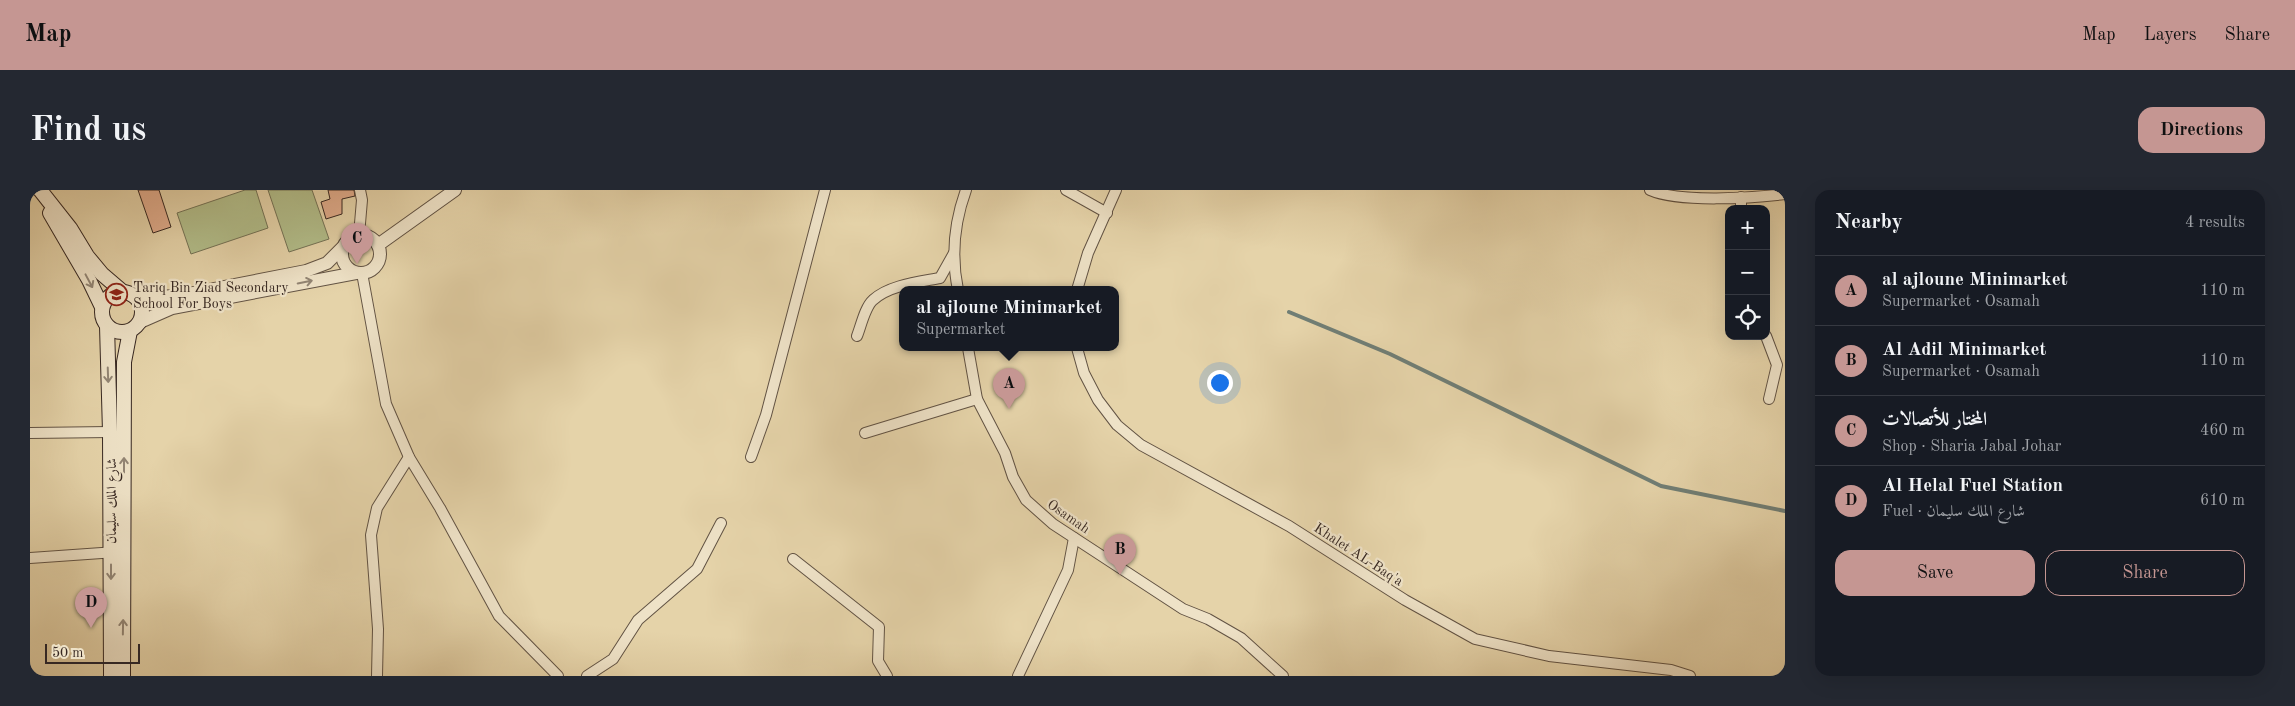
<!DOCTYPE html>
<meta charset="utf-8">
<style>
:root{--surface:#171b24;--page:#242831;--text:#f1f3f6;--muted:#9ea1a6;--line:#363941;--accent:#c59692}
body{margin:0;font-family:"Old Standard TT",Amiri,serif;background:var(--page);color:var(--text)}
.controls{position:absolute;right:15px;top:15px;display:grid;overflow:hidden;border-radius:10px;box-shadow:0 5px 20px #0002}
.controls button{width:45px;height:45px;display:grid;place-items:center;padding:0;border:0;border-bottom:1px solid var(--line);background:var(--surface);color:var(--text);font:25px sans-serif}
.scale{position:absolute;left:15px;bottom:12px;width:95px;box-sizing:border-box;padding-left:5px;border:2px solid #372822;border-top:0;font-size:14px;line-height:18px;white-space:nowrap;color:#372822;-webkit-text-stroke:4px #eee2c7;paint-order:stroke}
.you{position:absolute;left:1189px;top:192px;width:18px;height:18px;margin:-12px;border:4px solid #fff;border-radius:50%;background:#1a73e8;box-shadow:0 0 0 8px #1a73e833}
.badge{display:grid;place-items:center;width:32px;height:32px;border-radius:50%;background:var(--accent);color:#111;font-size:16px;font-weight:700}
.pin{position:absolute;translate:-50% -41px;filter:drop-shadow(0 1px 2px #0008)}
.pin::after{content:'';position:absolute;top:26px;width:18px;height:15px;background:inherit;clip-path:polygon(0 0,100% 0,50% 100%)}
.popup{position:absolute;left:869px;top:96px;width:220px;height:65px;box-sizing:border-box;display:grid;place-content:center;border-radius:10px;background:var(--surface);filter:drop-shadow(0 1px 4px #0005);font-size:16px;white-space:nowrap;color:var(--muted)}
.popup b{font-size:19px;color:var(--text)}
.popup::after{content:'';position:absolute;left:50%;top:100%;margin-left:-10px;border:10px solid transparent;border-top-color:var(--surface)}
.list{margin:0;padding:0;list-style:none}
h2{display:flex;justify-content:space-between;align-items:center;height:65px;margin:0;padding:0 20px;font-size:21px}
h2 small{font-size:16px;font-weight:400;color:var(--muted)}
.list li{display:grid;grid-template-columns:32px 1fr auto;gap:15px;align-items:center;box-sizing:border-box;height:70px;padding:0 20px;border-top:1px solid var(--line)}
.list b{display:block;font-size:19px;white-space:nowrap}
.list p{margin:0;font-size:16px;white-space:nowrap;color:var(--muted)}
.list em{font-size:16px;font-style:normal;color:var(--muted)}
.actions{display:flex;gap:10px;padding:15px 20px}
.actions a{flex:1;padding:11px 0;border:1px solid var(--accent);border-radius:15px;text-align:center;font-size:18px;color:var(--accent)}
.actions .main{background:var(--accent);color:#111}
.icon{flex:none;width:28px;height:28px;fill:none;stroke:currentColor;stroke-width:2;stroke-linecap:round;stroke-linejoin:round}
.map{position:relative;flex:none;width:1755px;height:486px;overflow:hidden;border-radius:15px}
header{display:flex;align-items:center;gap:30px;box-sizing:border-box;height:70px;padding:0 25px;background:var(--accent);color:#111}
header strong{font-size:24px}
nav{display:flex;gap:28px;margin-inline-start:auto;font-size:18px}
.intro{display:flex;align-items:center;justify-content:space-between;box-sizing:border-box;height:120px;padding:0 30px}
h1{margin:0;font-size:35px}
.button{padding:12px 22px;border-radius:15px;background:var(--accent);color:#111;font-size:18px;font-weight:700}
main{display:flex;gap:30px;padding:0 30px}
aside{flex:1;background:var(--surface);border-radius:15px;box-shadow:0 5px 20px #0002}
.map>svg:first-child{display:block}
.green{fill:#b2bd8a;stroke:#747256}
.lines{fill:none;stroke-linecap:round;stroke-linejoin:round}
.stream{stroke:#707e75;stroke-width:4}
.building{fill:#e0ac8c;stroke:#372822}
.minor-casing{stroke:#625344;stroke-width:12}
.tertiary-casing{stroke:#625344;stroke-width:14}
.secondary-casing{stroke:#372822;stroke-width:16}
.minor{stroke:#eee2c7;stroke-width:10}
.tertiary{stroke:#eee2c7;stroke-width:12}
.secondary{stroke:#eee2c7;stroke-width:14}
.oneway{stroke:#928574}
.labels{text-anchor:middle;stroke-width:4.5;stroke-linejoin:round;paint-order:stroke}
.poi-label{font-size:14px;fill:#372822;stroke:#eee2c7;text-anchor:start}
.street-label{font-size:14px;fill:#372822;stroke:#eee2c7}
</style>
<header>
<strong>Map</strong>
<nav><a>Map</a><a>Layers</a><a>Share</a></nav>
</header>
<div class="intro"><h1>Find us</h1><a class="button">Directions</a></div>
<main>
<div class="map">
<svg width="1755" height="486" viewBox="0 0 1755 486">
<rect width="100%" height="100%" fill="#e5d3a9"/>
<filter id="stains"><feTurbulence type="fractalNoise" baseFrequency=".004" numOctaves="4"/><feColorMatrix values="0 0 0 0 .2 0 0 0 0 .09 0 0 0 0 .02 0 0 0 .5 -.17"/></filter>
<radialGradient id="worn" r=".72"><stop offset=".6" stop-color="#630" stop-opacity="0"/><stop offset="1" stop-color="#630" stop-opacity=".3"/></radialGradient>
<g class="green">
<polygon points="215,0 226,0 238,38 161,64 147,23"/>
<polygon points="238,0 282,0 299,49 259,62"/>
</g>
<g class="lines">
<polyline class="stream" points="1259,122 1360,164 1631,296 1755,321"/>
</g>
<g class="building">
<polygon points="108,0 129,0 141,37 123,43"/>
<polygon points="298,0 324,0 325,6 312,9 312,24 296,29 291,12 300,9"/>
</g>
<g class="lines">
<defs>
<g id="minor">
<polyline points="1036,0 1077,23"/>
<path d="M1620,0c29,13 103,8 135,4"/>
<polyline points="1711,19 1711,7"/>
<polyline points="329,45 332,10 330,0"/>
<polyline points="332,83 356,214 379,267 410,318 469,426 528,486"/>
<path d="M928,100c-7,-34 -4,-67 8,-100"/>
<polyline points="1047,100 1058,63 1086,0"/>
<path d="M827,146c4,-10 8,-29 16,-36 16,-15 46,-18 67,-22l14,-25"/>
<polyline points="1736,146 1747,175 1739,209"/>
<polyline points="938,158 947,209 975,263 983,287 996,310 1023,334 1153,419 1178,429 1211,448 1253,486"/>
<polyline points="1047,158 1054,183 1068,210 1087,235 1111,255 1259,336 1375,410 1445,449 1519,466 1641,480 1660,486"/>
<polyline points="0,243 80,242"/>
<polyline points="835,243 947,209"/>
<polyline points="721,267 736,225 795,0"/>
<polyline points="0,368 86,362"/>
<polyline points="763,369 849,437 848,471 857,486"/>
<polyline points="347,486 348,439 341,345 347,318 379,267"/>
<polyline points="557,486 583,469 608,430 667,379 691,333"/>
<polyline points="988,486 1038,380 1044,348"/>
</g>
<g id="tertiary">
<circle cx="331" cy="64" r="19"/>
<polyline points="348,55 425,0"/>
<polyline points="102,105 123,107 148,106 276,81 297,73 312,58"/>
<polyline points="110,132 142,118 326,83"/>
</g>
<g id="secondary">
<polyline points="10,0 40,38 57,66 72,84 93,102"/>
<polyline points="20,23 59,90 72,117"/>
<circle cx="92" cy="122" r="20"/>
<polyline points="77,136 80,242 81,486"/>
<polyline points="93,486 94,172 100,141"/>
</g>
</defs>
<use href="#minor" class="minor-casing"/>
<use href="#tertiary" class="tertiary-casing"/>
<use href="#secondary" class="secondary-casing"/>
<use href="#minor" class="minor"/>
<use href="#tertiary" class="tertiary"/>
<use href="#secondary" class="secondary"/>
</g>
<defs><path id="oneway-shaft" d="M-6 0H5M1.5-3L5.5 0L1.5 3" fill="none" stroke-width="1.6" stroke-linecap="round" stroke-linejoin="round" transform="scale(1.25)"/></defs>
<g class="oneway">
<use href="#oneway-shaft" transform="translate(59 91) rotate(62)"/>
<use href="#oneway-shaft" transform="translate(275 92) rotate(-11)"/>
<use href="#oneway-shaft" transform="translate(78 185) rotate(88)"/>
<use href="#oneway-shaft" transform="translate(94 275) rotate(-90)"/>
<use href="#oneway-shaft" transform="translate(81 382) rotate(90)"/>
<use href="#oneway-shaft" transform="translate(93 437) rotate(-89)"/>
</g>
<defs>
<symbol id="school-ring" viewBox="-11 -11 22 22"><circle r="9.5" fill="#eee2c7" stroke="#8f2418" stroke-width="1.5"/><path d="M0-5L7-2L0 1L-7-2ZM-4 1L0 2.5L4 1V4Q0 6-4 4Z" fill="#8f2418"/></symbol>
</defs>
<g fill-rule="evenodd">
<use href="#school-ring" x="74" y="92" width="25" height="25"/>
</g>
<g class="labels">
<g class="poi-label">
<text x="103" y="102">Tariq Bin Ziad Secondary<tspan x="103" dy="16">School For Boys</tspan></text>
</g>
<g class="street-label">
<text transform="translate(81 311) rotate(-90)" y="5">شارع الملك سليمان</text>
<text transform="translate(1039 326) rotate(35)" y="5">Osamah</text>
<text transform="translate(1329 364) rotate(33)" y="5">Khalet AL-Baq'a</text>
</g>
</g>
<rect width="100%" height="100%" filter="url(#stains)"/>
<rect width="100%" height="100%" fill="url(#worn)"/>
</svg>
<div class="controls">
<button>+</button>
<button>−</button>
<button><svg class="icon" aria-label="locate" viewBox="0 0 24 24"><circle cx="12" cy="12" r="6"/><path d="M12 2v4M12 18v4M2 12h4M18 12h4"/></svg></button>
</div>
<div class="scale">50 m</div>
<div class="you"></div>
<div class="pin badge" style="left:979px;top:219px">A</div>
<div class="popup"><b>al ajloune Minimarket</b>Supermarket</div>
<div class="pin badge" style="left:1090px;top:385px">B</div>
<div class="pin badge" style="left:327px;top:74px">C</div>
<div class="pin badge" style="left:61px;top:438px">D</div>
</div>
<aside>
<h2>Nearby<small>4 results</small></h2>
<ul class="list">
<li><span class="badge">A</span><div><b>al ajloune Minimarket</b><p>Supermarket · Osamah</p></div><em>110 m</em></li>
<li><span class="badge">B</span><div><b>Al Adil Minimarket</b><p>Supermarket · Osamah</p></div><em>110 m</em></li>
<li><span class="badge">C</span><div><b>المختار للأتصالات</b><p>Shop · Sharia Jabal Johar</p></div><em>460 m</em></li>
<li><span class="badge">D</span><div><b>Al Helal Fuel Station</b><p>Fuel · شارع الملك سليمان</p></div><em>610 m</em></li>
</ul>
<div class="actions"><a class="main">Save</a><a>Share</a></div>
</aside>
</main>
